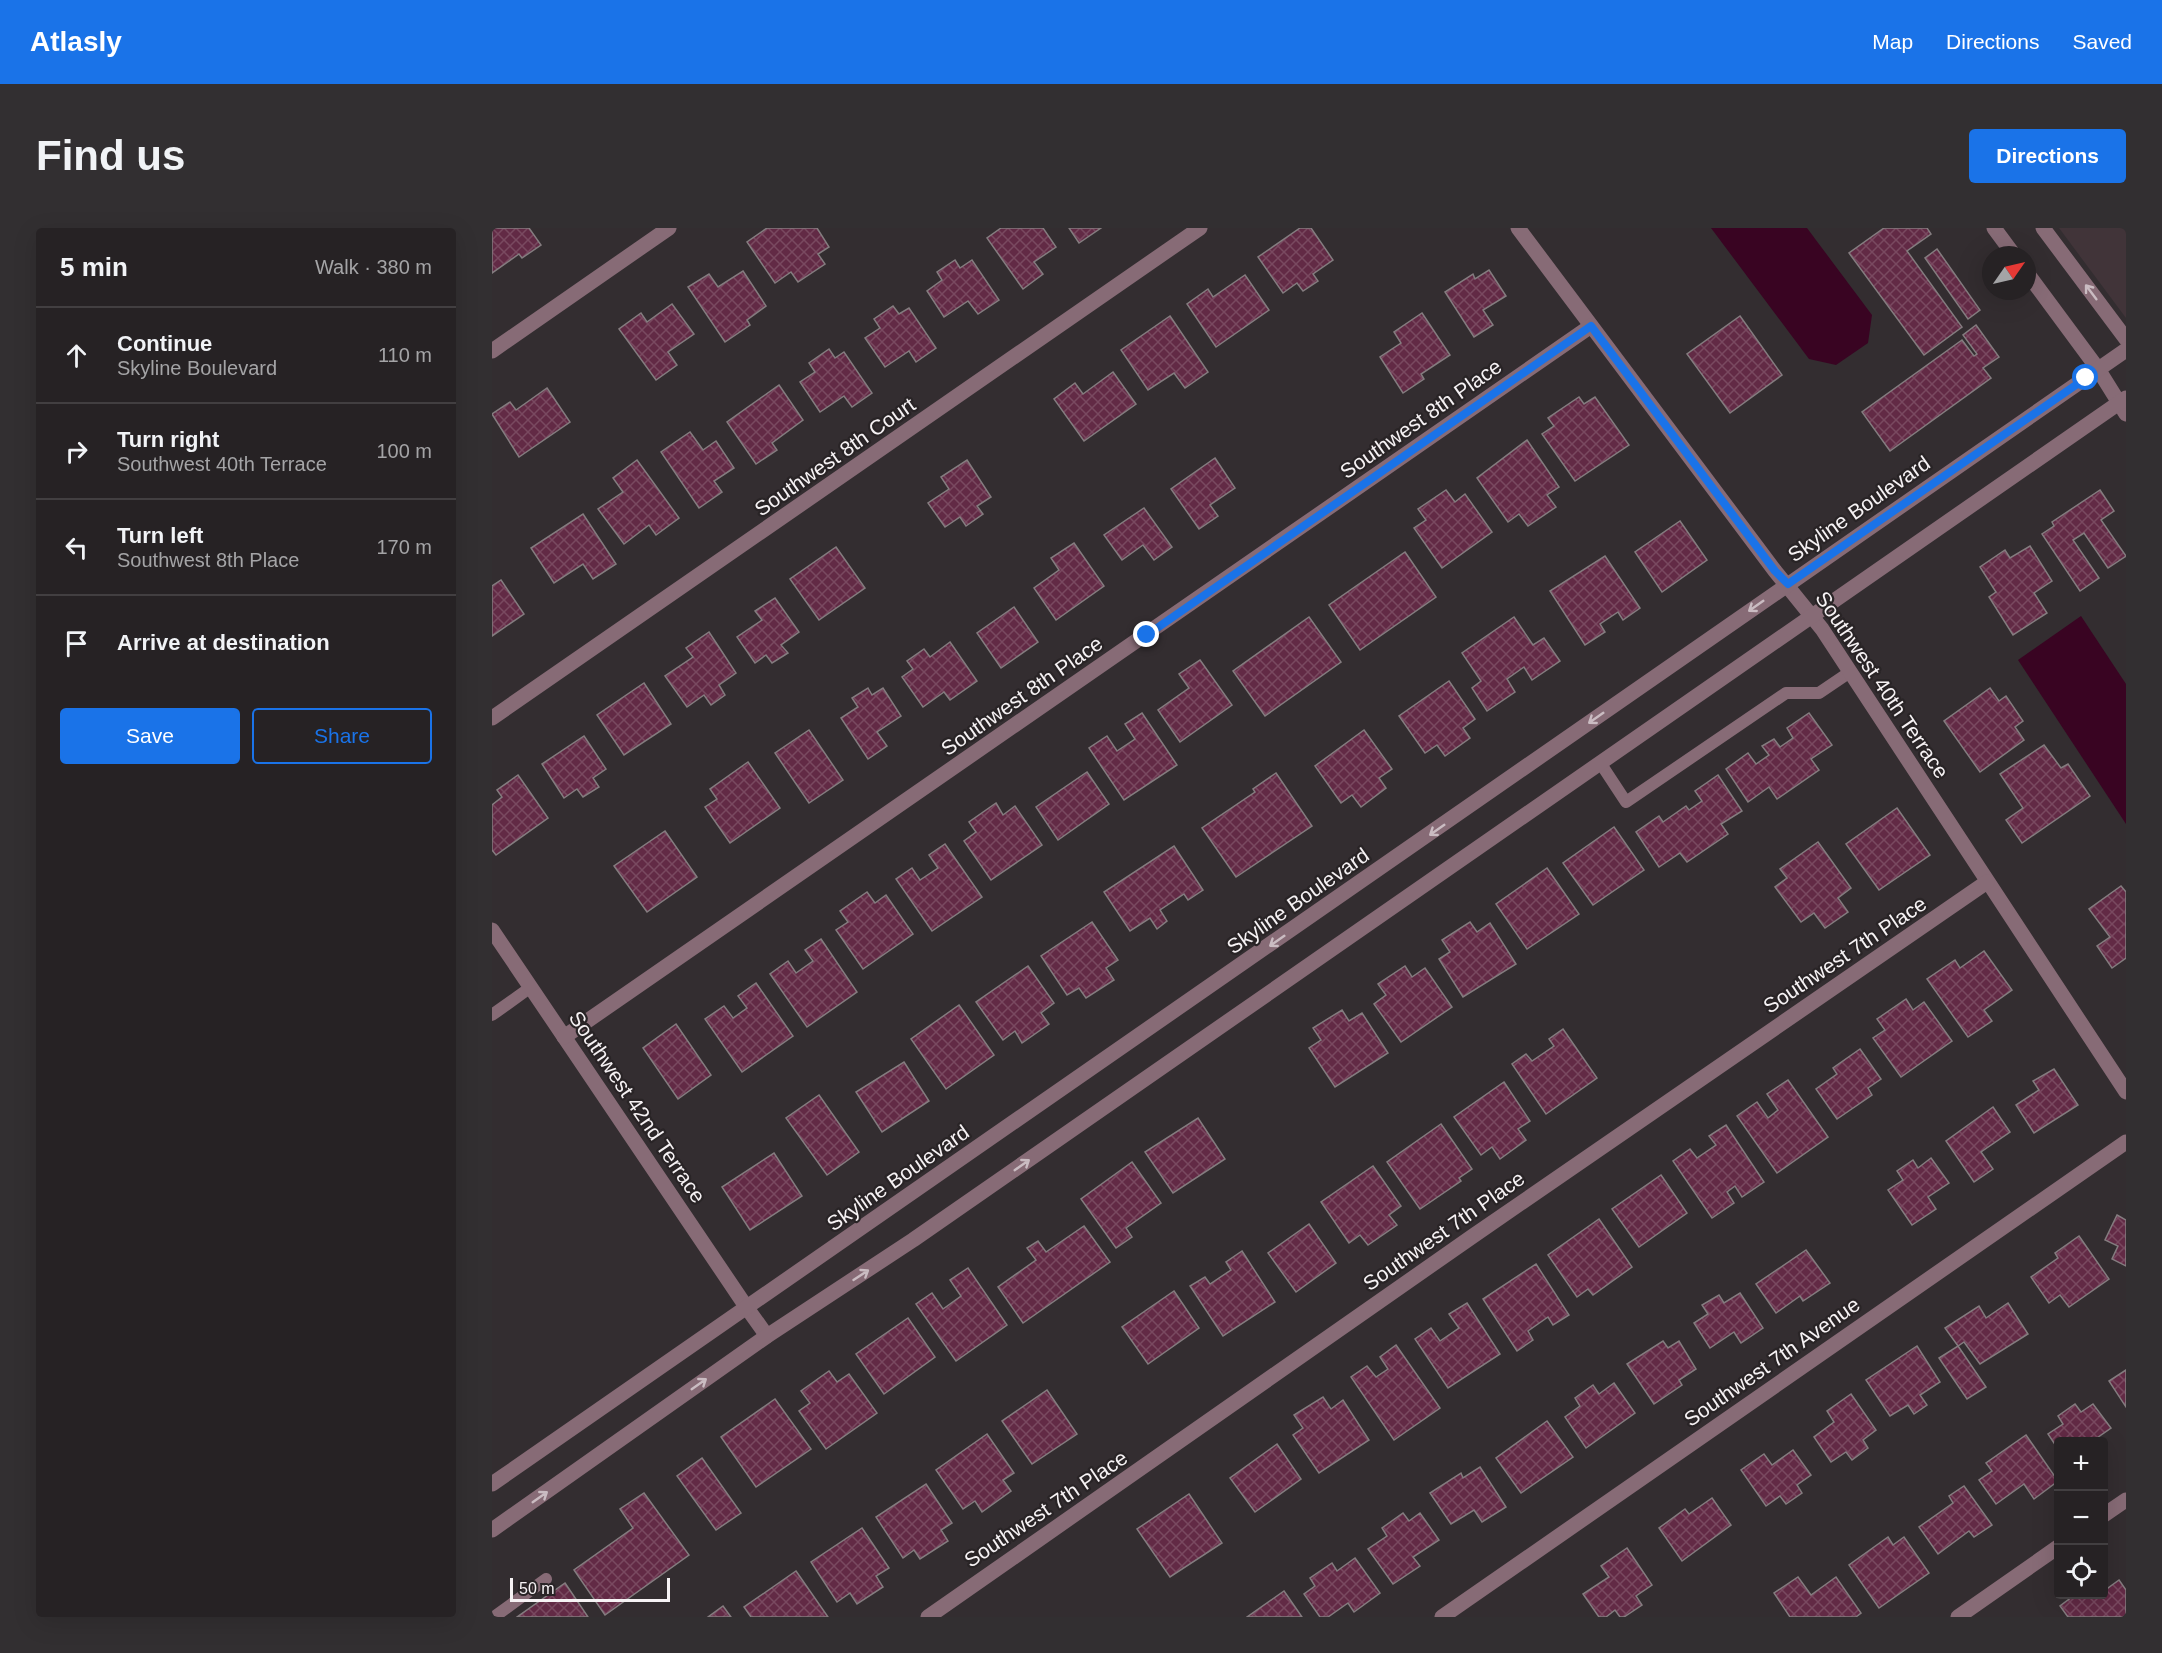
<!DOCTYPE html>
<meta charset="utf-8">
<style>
:root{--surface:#262224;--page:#322f31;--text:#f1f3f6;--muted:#a4a4a6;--line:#423f41;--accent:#1a73e8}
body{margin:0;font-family:Arial,sans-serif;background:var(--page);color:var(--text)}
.controls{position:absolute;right:18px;bottom:18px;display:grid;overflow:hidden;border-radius:6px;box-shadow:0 6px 24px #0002}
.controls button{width:54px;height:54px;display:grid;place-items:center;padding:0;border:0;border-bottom:2px solid var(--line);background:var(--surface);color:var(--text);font:30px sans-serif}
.compass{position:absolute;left:1490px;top:18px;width:54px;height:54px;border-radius:50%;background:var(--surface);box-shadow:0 6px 24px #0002;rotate:56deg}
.scale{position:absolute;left:18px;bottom:15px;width:160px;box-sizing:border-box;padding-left:6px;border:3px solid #f6f2f4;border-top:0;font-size:16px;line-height:21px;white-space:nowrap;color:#f6f2f4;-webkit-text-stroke:4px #292426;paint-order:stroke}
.stop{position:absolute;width:18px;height:18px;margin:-14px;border:4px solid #1a73e8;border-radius:50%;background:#fff}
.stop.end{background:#1a73e8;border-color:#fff;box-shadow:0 2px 6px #0008}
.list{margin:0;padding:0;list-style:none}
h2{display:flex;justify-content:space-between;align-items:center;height:78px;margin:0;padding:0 24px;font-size:26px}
h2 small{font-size:20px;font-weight:400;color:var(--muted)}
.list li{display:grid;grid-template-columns:39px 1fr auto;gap:18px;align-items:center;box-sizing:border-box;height:96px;padding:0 24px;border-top:2px solid var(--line)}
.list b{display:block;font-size:22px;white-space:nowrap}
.list p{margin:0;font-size:20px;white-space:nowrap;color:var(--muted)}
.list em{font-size:20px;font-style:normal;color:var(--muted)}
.actions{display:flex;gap:12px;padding:18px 24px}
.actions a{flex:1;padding:14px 0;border:2px solid var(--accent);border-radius:6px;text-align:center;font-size:21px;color:var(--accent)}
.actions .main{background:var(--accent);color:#fff}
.icon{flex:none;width:33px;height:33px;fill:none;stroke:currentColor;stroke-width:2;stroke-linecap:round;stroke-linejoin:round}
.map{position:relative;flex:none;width:1634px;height:1389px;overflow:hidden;border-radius:6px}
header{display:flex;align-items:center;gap:36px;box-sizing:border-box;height:84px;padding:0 30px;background:var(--accent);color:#fff}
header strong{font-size:28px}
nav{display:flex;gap:33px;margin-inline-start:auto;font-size:21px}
.intro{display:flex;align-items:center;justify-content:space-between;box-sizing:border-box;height:144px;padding:0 36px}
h1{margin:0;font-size:42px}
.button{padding:15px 27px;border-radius:6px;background:var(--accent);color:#fff;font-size:21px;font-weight:700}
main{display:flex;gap:36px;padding:0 36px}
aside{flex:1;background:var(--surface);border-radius:6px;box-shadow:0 6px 24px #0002}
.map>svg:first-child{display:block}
.built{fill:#413439}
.water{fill:#390422}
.building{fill:url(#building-cross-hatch);stroke:#847c7f;stroke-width:1.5}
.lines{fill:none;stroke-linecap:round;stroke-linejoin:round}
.service{stroke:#876b76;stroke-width:12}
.minor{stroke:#876b76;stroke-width:15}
.tertiary{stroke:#876b76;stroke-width:15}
.oneway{stroke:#cabcc2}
.route{stroke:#1a73e8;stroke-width:8}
.labels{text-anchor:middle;stroke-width:4.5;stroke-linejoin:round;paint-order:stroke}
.street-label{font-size:21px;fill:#f6f2f4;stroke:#292426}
</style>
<header>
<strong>Atlasly</strong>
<nav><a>Map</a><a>Directions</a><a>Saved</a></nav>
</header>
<div class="intro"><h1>Find us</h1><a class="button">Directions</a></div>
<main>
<aside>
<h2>5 min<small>Walk · 380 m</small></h2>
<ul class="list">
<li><svg class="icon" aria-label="ahead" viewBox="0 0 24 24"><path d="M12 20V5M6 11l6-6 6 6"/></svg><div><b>Continue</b><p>Skyline Boulevard</p></div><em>110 m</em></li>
<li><svg class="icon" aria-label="right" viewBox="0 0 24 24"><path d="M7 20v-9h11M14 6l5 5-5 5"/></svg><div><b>Turn right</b><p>Southwest 40th Terrace</p></div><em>100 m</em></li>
<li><svg class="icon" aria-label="left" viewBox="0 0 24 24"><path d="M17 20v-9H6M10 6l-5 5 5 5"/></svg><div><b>Turn left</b><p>Southwest 8th Place</p></div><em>170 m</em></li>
<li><svg class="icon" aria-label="arrive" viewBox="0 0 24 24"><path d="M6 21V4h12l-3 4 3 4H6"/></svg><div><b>Arrive at destination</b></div></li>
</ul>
<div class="actions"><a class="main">Save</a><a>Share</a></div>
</aside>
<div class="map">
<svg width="1634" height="1389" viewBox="0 0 1634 1389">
<defs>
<pattern id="building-cross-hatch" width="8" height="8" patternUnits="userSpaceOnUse" patternTransform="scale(1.5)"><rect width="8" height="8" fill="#622a45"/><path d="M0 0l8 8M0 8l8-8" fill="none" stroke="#794960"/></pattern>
</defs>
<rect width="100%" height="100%" fill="#332d30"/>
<polygon class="built" points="1567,0 1634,0 1634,90"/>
<g class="water">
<polygon points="1219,0 1315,0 1380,87 1376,115 1344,137 1317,131"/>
<polygon points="1589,388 1634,456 1634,596 1526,432"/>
</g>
<g class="building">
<polygon points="0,0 37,0 49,17 30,30 27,26 0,45"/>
<polygon points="275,0 325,0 337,19 326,26 333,36 306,54 299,44 283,55 255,14"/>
<polygon points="509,0 551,0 564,19 542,34 551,46 531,61 495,10"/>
<polygon points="577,0 609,0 587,15"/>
<polygon points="808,0 819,0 841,32 821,46 826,53 811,63 805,55 791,65 766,29"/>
<polygon points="1392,0 1435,0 1439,6 1415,23 1470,99 1432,127 1357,25"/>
<polygon points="1445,21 1488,82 1476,91 1433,30"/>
<polygon points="463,32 468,40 480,32 507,72 486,86 476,73 452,89 435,63 450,52 445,44"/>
<polygon points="997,42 1014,68 991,82 1001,97 982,109 953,64 981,46 983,51"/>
<polygon points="251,43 274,78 255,92 258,97 233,114 196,59 217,46 226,59"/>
<polygon points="753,47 777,82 724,119 695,76 716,61 721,69"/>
<polygon points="180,76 202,106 176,124 185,137 164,152 127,101 149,85 155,94"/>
<polygon points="401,78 407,86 417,80 444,120 424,134 417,123 393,139 373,110 388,100 382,91"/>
<polygon points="930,85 958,127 929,146 932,151 911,165 888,129 909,115 902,104"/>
<polygon points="678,88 716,144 693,160 682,145 656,162 629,122"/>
<polygon points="1248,88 1290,147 1238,185 1195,126"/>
<polygon points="1484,97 1507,129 1491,140 1499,150 1398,223 1370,184 1470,112 1482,128 1485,126 1471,107"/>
<polygon points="337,121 343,130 352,124 380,165 360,179 352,168 328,184 308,154 323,144 317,135"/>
<polygon points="621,144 644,176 592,213 562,171 583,155 591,166"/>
<polygon points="287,157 311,192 280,215 285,222 264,236 235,194"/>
<polygon points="55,160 78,194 27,229 0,186 18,174 24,182"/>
<polygon points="1087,169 1092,176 1103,169 1137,217 1083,253 1050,206 1062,198 1056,190"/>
<polygon points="198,204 211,222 224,213 242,240 222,253 230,264 207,280 169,224"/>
<polygon points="1035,212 1067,259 1055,267 1064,279 1036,298 1027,286 1016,294 985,250"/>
<polygon points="723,230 743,260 718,277 726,288 707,301 679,261"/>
<polygon points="145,232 187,290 164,307 157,297 132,316 106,281 131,264 121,250"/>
<polygon points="475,232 499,269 485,278 491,286 474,298 468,289 453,299 436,275 457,261 449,249"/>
<polygon points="954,262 963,274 973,266 1000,304 950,340 922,300 934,292 926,281"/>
<polygon points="1608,262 1622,283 1609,292 1634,328 1616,340 1592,305 1581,312 1607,350 1588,363 1550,306 1562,298 1560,294"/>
<polygon points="652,280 680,319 662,332 651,317 630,332 612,307"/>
<polygon points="91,286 124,336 101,351 91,336 62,355 39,320"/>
<polygon points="1188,293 1215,332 1170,364 1143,324"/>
<polygon points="582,315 612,358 564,392 542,360 567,342 559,330"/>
<polygon points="1538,318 1560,353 1542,365 1555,385 1521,407 1497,369 1504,364 1488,339 1513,322 1518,330"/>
<polygon points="344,319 373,360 327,392 298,351"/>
<polygon points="913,324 944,369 868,422 837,377"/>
<polygon points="1113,328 1148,380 1131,392 1126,384 1108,396 1113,404 1093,417 1058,363"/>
<polygon points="9,352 32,386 0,408 0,358"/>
<polygon points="283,370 307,404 289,417 296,425 280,435 274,427 263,435 245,409 270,392 263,383"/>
<polygon points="522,379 546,414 509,440 485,405"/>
<polygon points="817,389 849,434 773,488 741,443"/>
<polygon points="1022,389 1041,417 1052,410 1068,433 1040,452 1032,439 1015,451 1023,464 995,483 980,460 989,453 970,425"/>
<polygon points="217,404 244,445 227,457 233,467 219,477 212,467 195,479 173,448 201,429 194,420"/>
<polygon points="458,414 485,453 458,472 452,464 431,479 410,449 421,441 415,433 432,421 438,429"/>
<polygon points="708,432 740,477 688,514 666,482 697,460 687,446"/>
<polygon points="957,453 983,491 971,500 978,510 953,528 945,517 933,525 907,488"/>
<polygon points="152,455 179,496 132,527 105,487"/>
<polygon points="376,460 380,467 391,460 409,488 385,504 395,518 376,531 349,490 366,479 360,470"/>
<polygon points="1498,460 1507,473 1514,468 1531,493 1523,499 1532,512 1488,544 1452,493"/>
<polygon points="650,485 685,537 632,572 597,520 615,508 625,523 643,511 633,496"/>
<polygon points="1317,485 1340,517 1319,531 1327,542 1285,571 1277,559 1256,574 1234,541 1256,525 1264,536 1277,527 1270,518 1282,511 1288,519 1301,510 1295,500"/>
<polygon points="317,502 351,552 317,575 283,525"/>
<polygon points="872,502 900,541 887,550 894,560 869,579 860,567 849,575 823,538"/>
<polygon points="92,508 114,541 101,550 107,559 91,569 85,561 72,570 50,536"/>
<polygon points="1552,517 1569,540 1576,536 1598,568 1530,615 1514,592 1531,580 1508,546"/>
<polygon points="256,534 288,580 238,615 213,579 225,571 218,561"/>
<polygon points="595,544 617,576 566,612 544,579"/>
<polygon points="784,545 820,598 744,649 710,600 763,564 761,561"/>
<polygon points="26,547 56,590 4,627 0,622 0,577 10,569 5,562"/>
<polygon points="1226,547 1250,583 1229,596 1236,606 1195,634 1188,625 1167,639 1144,604 1167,588 1171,594 1194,578 1197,582 1210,573 1203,563"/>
<polygon points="504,575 511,587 523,578 550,617 499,652 472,613 484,604 477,594"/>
<polygon points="1405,580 1438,627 1387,662 1354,616"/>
<polygon points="1122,599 1152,642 1101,677 1071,635"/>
<polygon points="173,603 205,649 155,684 122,638"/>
<polygon points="1326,614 1359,660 1346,670 1356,684 1333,700 1322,685 1309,694 1283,659 1295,650 1288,641"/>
<polygon points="453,616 490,669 440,703 404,651 420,640 428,652 446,640 437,627"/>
<polygon points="682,618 711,662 696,672 692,666 668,682 675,693 665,701 658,690 638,703 612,664"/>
<polygon points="1055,640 1087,686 1035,721 1004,676"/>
<polygon points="1629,658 1634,664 1634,730 1620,740 1605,718 1618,709 1597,681"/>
<polygon points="375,664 383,675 394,667 421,706 371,741 344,702 356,694 348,683"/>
<polygon points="600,694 626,732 614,740 622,752 594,770 587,760 575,767 549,728"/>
<polygon points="978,694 985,704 998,695 1024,736 971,769 947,731 958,724 950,712"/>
<polygon points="329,711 365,764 315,799 278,746 296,733 304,745 321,733 313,722"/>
<polygon points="1492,723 1520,762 1492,782 1500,793 1476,809 1435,751 1463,732 1468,740"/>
<polygon points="536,738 562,775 549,785 557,796 530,815 523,803 511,812 484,774"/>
<polygon points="913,738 920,749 933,740 960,779 909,814 882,776 894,767 886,756"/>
<polygon points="264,755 301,808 250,844 213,791 232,778 241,790 255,780 246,768"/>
<polygon points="1414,771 1421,782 1432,774 1460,813 1409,849 1381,810 1393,802 1385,791"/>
<polygon points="467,777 502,827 454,861 419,811"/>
<polygon points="850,782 857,793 870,785 896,825 843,859 817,820 829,812 821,800"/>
<polygon points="184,796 219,847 186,871 151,820"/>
<polygon points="1071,801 1105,850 1054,886 1020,836 1034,826 1040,833 1062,818 1057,811"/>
<polygon points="1368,821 1389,851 1376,860 1380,867 1345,891 1324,861 1345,846 1341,840"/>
<polygon points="412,834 437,873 390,904 364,864"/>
<polygon points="1562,841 1586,877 1542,905 1524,877 1547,862 1541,853"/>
<polygon points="1296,852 1336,909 1285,945 1245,888 1265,874 1276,890 1286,882 1275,866"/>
<polygon points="1012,854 1038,893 1026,901 1034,912 1008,931 1000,919 989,927 962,889"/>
<polygon points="327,867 367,924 335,947 294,890"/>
<polygon points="1501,879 1518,904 1489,924 1501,941 1482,954 1454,913"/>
<polygon points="706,890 733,931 681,965 653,924"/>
<polygon points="949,896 980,941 967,950 969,953 928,981 895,934"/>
<polygon points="1234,897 1272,954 1250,969 1243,958 1235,964 1242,975 1220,990 1181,933 1198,921 1205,930 1224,917 1217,908"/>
<polygon points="282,925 310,968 258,1002 230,959"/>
<polygon points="1439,930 1457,955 1436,969 1444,981 1420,997 1396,962 1411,952 1405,943 1421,932 1426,940"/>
<polygon points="640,934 669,975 634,1000 640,1009 624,1020 589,971"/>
<polygon points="881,938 909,978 897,987 905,997 876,1017 868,1007 857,1015 829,974"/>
<polygon points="1169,947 1195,985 1147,1019 1120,981"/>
<polygon points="1625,987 1634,992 1634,1038 1620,1031 1626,1018 1613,1012"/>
<polygon points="1107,991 1140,1039 1101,1067 1096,1061 1085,1069 1056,1027"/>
<polygon points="817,996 844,1035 804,1064 776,1025"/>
<polygon points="592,998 618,1034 531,1095 506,1059 544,1032 535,1020 546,1013 554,1024"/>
<polygon points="1587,1008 1617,1051 1577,1079 1568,1067 1557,1075 1539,1049 1566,1030 1563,1025"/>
<polygon points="1314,1022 1338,1055 1311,1073 1308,1068 1284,1085 1264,1056"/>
<polygon points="750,1023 783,1074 731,1108 698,1058 713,1049 718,1056 739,1042 734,1034"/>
<polygon points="1044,1036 1077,1087 1061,1097 1056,1089 1036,1103 1041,1112 1025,1123 991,1071"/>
<polygon points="476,1040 515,1097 464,1133 424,1076 440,1065 451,1081 469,1068 458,1052"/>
<polygon points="682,1063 707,1100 656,1136 630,1099"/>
<polygon points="1248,1065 1271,1100 1249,1115 1242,1104 1218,1120 1202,1095 1216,1086 1210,1077 1227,1067 1232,1075"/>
<polygon points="975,1075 1008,1126 956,1160 923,1111 939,1100 948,1113 967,1100 957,1086"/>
<polygon points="1516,1075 1536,1106 1488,1136 1472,1114 1466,1118 1453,1100 1487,1078 1494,1090"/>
<polygon points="416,1090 443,1129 392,1166 364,1126"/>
<polygon points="1171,1113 1176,1120 1187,1113 1204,1141 1187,1152 1190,1157 1162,1176 1135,1136"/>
<polygon points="904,1117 948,1180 902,1212 859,1149 875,1138 884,1149 896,1141 888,1129"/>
<polygon points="1425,1118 1448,1154 1428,1167 1435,1177 1422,1186 1416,1177 1398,1188 1374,1152"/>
<polygon points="1466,1118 1494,1159 1475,1171 1447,1130"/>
<polygon points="1634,1142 1634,1179 1617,1153"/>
<polygon points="337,1143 345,1154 357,1146 385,1185 334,1221 307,1183 318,1175 309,1163"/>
<polygon points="1122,1155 1143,1185 1094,1220 1073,1189 1088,1178 1083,1170 1101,1157 1107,1166"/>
<polygon points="555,1162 585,1206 540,1236 510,1193"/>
<polygon points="1359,1166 1384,1202 1371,1212 1376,1220 1360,1232 1354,1224 1339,1234 1322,1209 1342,1194 1335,1183"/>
<polygon points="831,1169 839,1181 851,1172 877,1212 827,1245 801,1207 811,1200 802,1187"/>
<polygon points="283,1171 319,1221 264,1259 229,1209"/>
<polygon points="1583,1176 1589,1184 1601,1176 1619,1200 1599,1214 1566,1214 1566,1221 1556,1206 1571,1196 1566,1188"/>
<polygon points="1055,1193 1081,1229 1029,1265 1004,1230"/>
<polygon points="495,1206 522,1245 511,1252 519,1263 490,1284 483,1273 471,1281 444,1242"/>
<polygon points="1534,1207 1566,1253 1542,1271 1532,1256 1504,1276 1487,1252 1500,1243 1494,1235"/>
<polygon points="785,1216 809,1251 763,1284 738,1250"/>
<polygon points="1301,1222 1319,1247 1305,1257 1310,1265 1294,1276 1288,1268 1274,1278 1249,1242 1272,1226 1280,1237"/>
<polygon points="210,1230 249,1285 224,1302 185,1248"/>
<polygon points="988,1239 1014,1279 990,1294 982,1282 959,1296 938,1265 969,1245 971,1250"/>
<polygon points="434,1256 460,1295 449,1302 456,1313 428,1331 422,1322 411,1330 384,1289"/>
<polygon points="1472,1258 1500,1297 1482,1309 1477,1303 1446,1326 1427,1299 1461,1275 1457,1268"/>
<polygon points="152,1265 197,1327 113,1387 82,1342 141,1300 128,1281"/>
<polygon points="697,1266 730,1315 678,1349 645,1301"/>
<polygon points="1220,1270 1239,1297 1190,1333 1167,1300 1193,1281 1197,1286"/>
<polygon points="911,1285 917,1293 928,1285 947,1312 921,1329 928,1338 901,1356 876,1321 895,1308 890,1300"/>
<polygon points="370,1300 397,1340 384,1348 391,1359 365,1376 358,1365 345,1374 319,1334"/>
<polygon points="1396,1309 1401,1317 1412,1309 1437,1345 1387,1380 1357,1337"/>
<polygon points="1135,1320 1160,1357 1144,1368 1150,1377 1132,1389 1128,1389 1123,1382 1114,1389 1107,1389 1091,1366 1117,1349 1109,1338"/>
<polygon points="863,1330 888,1365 862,1384 856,1375 836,1389 828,1389 812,1366 823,1358 818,1350 840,1335 845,1343"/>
<polygon points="304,1343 336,1389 259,1389 252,1379"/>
<polygon points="1306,1349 1319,1367 1344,1349 1369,1385 1364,1389 1298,1389 1282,1365"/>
<polygon points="1627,1352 1634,1362 1634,1389 1576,1389 1568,1378 1584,1366 1598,1366 1601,1370 1612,1366 1612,1363"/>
<polygon points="73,1355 96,1389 25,1389"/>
<polygon points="792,1363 810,1389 755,1389"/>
<polygon points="231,1378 239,1389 216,1389"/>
</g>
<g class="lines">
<g class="service">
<polyline points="1109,536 1134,574 1294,465 1327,465 1358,444"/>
<polyline points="0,787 39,759"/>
<polyline points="2,1389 54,1351"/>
</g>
<g class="minor">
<polyline points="1026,0 1283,343 1330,401 1634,864"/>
<polyline points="0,123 177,0"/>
<polyline points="0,490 708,0"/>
<polyline points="0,702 255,1080"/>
<polyline points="72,809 1099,98"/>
<polyline points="1612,1287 1634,1272"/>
<polyline points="436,1389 981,1008 1495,654"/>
<polyline points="950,1389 1634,914"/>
<polyline points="1466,1389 1566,1319"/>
</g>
<g class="tertiary">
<polyline points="1502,0 1522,27"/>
<polyline points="1551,0 1634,111"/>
<polyline points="1535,45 1606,141 1634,186"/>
<polyline points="255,1080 275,1108"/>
<polyline points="0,1256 1634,122"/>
<polyline points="0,1302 275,1108 421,1012 1634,170"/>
</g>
</g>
<defs><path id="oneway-shaft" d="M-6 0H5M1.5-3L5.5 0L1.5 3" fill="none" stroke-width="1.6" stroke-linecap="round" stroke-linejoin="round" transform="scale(1.5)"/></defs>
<g class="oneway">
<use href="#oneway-shaft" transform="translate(1599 64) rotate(-127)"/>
<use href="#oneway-shaft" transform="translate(1264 378) rotate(145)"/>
<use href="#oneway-shaft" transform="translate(1104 490) rotate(145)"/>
<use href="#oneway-shaft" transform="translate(945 602) rotate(145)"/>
<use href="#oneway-shaft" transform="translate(785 713) rotate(145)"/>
<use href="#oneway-shaft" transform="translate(530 937) rotate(-35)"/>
<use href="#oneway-shaft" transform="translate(369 1047) rotate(-33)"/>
<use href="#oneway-shaft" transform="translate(207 1156) rotate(-35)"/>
<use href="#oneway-shaft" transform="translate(48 1269) rotate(-35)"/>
</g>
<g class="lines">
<polyline class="route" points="655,407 1099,98 1283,343 1296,356 1594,150"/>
</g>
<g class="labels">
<g class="street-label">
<text transform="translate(929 191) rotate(-35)" y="7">Southwest 8th Place</text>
<text transform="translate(343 229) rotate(-35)" y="7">Southwest 8th Court</text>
<text transform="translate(1367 281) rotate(-35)" y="7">Skyline Boulevard</text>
<text transform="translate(1390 457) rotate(56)" y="7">Southwest 40th Terrace</text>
<text transform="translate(530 468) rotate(-35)" y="7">Southwest 8th Place</text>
<text transform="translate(806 673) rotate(-35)" y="7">Skyline Boulevard</text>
<text transform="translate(1353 727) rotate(-34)" y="7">Southwest 7th Place</text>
<text transform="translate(145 879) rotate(56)" y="7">Southwest 42nd Terrace</text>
<text transform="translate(406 950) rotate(-35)" y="7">Skyline Boulevard</text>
<text transform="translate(952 1003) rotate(-35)" y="7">Southwest 7th Place</text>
<text transform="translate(1280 1134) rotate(-35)" y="7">Southwest 7th Avenue</text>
<text transform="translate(554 1281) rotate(-34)" y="7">Southwest 7th Place</text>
</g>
</g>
</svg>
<div class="controls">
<button>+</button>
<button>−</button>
<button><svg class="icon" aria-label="locate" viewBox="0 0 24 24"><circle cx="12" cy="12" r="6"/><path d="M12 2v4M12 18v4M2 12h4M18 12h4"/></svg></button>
</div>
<svg class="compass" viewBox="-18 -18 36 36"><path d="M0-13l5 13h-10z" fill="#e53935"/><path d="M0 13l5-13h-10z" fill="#a4a4a6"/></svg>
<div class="scale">50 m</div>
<div class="stop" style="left:1594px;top:150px"></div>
<div class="stop end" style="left:655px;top:407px"></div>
</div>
</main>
